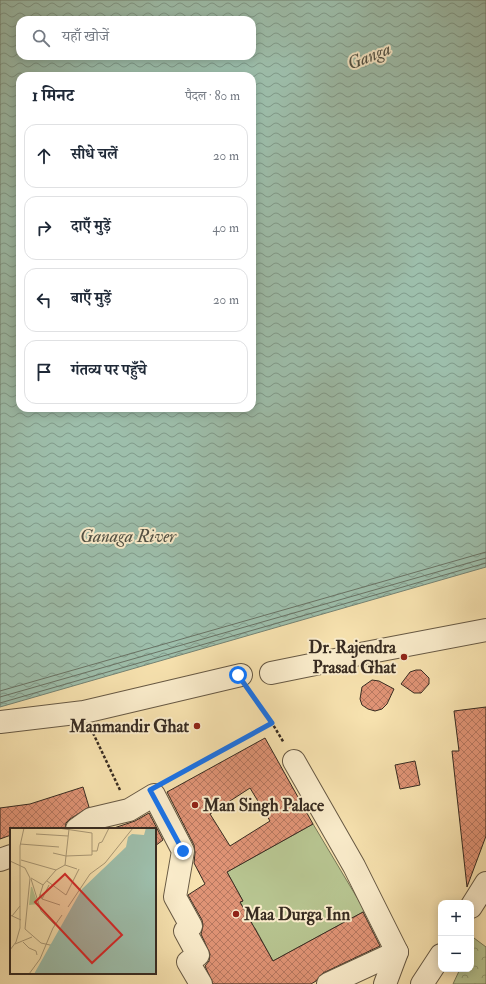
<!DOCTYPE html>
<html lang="hi">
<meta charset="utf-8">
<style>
:root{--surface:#fff;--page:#f2f2f3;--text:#1f2937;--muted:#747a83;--line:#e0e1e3}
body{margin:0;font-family:"IM FELL Double Pica","Noto Serif Devanagari",serif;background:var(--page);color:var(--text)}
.controls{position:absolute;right:12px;bottom:12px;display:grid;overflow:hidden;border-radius:8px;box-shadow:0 2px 10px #0003}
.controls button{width:36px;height:36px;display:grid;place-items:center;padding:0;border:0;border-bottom:1px solid var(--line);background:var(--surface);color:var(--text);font:20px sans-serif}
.stop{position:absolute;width:12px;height:12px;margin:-9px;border:3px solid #1a73e8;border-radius:50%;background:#fff}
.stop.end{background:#1a73e8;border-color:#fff;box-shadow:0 1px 4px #0008}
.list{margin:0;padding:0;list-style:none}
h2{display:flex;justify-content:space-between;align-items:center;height:52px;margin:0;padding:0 16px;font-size:17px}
h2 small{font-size:13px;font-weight:400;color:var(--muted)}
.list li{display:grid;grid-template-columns:26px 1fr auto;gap:12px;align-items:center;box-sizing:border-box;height:64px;margin:0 8px 8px;padding:0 8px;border:1px solid var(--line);border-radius:12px}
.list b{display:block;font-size:15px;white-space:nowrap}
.list em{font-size:13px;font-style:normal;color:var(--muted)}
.icon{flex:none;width:22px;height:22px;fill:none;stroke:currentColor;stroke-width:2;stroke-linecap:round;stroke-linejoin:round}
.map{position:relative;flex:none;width:486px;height:984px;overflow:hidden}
.search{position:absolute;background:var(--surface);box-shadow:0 2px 10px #0003;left:16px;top:16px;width:240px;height:44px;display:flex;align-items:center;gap:10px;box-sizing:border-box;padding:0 14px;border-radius:12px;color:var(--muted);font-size:15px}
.panel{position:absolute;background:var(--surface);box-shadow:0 2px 10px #0003;left:16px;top:72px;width:240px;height:340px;border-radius:12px}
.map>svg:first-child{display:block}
.grass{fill:#b7c490;stroke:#777858}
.park{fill:url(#park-crowns);stroke:#777858}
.water{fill:url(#water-waves);stroke:#748374;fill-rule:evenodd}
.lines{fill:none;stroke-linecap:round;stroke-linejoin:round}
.shore{stroke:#6a7466;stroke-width:1}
.building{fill:url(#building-cross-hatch);stroke:#372b21;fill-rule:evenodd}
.minor-casing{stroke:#675944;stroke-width:24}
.path{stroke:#372b21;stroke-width:2.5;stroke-dasharray:3 2;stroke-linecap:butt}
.minor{stroke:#faeccb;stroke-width:22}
.route{stroke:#1a73e8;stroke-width:5}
.poi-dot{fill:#8f2418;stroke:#faeccb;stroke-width:1.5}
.labels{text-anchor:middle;stroke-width:4;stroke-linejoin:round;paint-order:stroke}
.poi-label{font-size:17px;font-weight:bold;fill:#372b21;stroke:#faeccb;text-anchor:end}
.water-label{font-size:18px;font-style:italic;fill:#505044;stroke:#faeccb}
.inset-river{fill:none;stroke:#9dbeab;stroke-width:2}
.inset-road{fill:none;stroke:#aa9976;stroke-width:1}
.view{fill:#d62828;fill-opacity:0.15;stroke:#d62828;stroke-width:2}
.inset-edge{fill:none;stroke:#372b21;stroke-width:2}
</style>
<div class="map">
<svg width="486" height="984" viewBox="0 0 486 984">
<defs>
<pattern id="park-crowns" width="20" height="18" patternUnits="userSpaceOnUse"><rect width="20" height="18" fill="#b7c490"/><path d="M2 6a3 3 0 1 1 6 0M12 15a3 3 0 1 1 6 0" fill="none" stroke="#969f75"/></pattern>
<pattern id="water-waves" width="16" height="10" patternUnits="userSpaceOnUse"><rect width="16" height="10" fill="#9dbeab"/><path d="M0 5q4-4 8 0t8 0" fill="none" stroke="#819b8b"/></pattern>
<pattern id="building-cross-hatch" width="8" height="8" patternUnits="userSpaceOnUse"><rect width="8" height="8" fill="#df9375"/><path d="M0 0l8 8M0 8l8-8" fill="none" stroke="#b67860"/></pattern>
</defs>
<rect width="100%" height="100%" fill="#f7e2af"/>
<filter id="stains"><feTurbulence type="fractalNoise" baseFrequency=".005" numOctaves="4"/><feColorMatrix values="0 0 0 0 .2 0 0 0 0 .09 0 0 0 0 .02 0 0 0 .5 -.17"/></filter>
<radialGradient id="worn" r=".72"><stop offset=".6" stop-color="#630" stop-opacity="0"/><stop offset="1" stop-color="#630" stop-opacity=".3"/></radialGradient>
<polygon class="grass" points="313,824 365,911 273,961 255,928 228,909 243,901 227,872"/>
<polygon class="park" points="474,938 486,947 486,984 453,984 460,969 471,969 471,945"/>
<path class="water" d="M0,0h486v567l-486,140zM20,20h232v36h-232zM20,76h232v332h-232z"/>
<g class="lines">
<g class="shore">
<polyline points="0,691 486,552"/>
<polyline points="0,697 486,558"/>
<polyline points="0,703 486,563"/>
</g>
</g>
<g class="building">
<polygon points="416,670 421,670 429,678 429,684 421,693 414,693 401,684 410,672"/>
<polygon points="372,680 379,681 394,689 387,704 382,709 375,711 368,709 362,705 360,699 362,687"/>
<polygon points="486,707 486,836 467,887 452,751 459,751 454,711"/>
<path d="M265,738l48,86 -86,48 16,29 -3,1 33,59 90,-49 17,34 -57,27 -7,8 -5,3h-98l-8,-18 4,-5 1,-7 -9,-20 2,-8 -1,-6 -14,-25 17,-11 -11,-21 1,-10 -1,-8 -27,-53zM250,788l20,33 -40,25 -20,-32z"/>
<polygon points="415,761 420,785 400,789 395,765"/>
<polygon points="83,787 89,807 70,819 66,823 65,829 11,829 11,835 0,839 0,808 30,804"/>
<polygon points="149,813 163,840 155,846 155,829 111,829 135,821"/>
</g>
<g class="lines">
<defs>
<g id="minor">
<polyline points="355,655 486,630"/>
<polyline points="271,673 350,657"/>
<polyline points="0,722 84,712 241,675"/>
<polyline points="294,761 354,866 397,952 385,984"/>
<polyline points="77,829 91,819 129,810 154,795 183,851 175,897 191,926 185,931 198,955 188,962 201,984"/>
<polyline points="0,860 11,856"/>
<polyline points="471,907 486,883"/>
<polyline points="328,984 397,952"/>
<polyline points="422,984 441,955"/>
</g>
</defs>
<use href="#minor" class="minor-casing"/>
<g class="path">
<polyline points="251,693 272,723 284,743"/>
<polyline points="93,733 120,790"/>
<polyline points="169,780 272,723"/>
</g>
<use href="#minor" class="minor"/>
</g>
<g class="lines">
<polyline class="route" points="183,851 150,790 272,723 238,675"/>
</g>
<g class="poi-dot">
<circle cx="404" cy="657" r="4"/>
<circle cx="197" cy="726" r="4"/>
<circle cx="195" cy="805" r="4"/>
<circle cx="236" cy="914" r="4"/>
</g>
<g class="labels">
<g class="poi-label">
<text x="396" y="653">Dr. Rajendra<tspan x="396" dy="20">Prasad Ghat</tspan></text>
<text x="189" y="732">Manmandir Ghat</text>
<text x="203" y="811" text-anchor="start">Man Singh Palace</text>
<text x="244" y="920" text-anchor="start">Maa Durga Inn</text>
</g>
<g class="water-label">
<text transform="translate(369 56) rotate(-22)" y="6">Ganga</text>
<text x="128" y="542">Ganaga River</text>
</g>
</g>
<g transform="translate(10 828)">
<rect width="146" height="146" fill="#f7e2af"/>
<path d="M21,59h1l6,17 -9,1z" fill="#b7c490"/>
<path d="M136,0h10v146h-122l48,-85 44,-42 2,-10 4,-3 12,1z" fill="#9dbeab"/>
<path class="inset-river" d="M40,117l34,18 2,11"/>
<path class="inset-road" d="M26,6l32,2M10,16l39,3M82,23h5l2,-8 3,-1 7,-14M43,25l13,3 26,-1v-22l-34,-5M11,32l35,10M0,33l15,7 5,10 -5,51 16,14 9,2M55,37l12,4M46,42l9,-5 4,-36M21,50l12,7M21,51l10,32 14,14M37,53l19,14 13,-26M30,66l2,5 18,6M29,70l4,-13 13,-15M32,71l7,-14M58,79l22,-33 15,-11 28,-35M0,87l11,5M2,88l8,-10M13,114l6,6 7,3 1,4M5,116l17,-7M0,122l6,-8 4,-14v-82l4,-18M19,146l11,-15 13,-31 9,-13"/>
<path class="view" d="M55,46l57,61 -30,28 -57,-61z"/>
<rect width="146" height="146" class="inset-edge"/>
</g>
<rect width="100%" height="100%" filter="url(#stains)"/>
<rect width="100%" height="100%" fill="url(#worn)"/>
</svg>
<div class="controls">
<button>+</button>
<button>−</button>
</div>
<div class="stop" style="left:238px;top:675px"></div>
<div class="stop end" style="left:183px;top:851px"></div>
<div class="search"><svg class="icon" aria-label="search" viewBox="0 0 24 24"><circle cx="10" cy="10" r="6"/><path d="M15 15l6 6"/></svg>यहाँ खोजें</div>
<section class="panel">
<h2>1 मिनट<small>पैदल · 80 m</small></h2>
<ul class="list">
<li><svg class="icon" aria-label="ahead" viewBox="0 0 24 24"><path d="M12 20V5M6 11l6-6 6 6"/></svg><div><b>सीधे चलें</b></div><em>20 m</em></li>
<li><svg class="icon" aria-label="right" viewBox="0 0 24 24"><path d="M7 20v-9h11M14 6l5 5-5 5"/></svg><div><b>दाएँ मुड़ें</b></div><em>40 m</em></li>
<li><svg class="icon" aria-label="left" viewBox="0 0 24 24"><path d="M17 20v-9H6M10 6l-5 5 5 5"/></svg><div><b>बाएँ मुड़ें</b></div><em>20 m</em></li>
<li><svg class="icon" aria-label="arrive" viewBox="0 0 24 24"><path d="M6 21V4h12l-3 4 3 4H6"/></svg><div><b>गंतव्य पर पहुँचे</b></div></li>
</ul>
</section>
</div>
